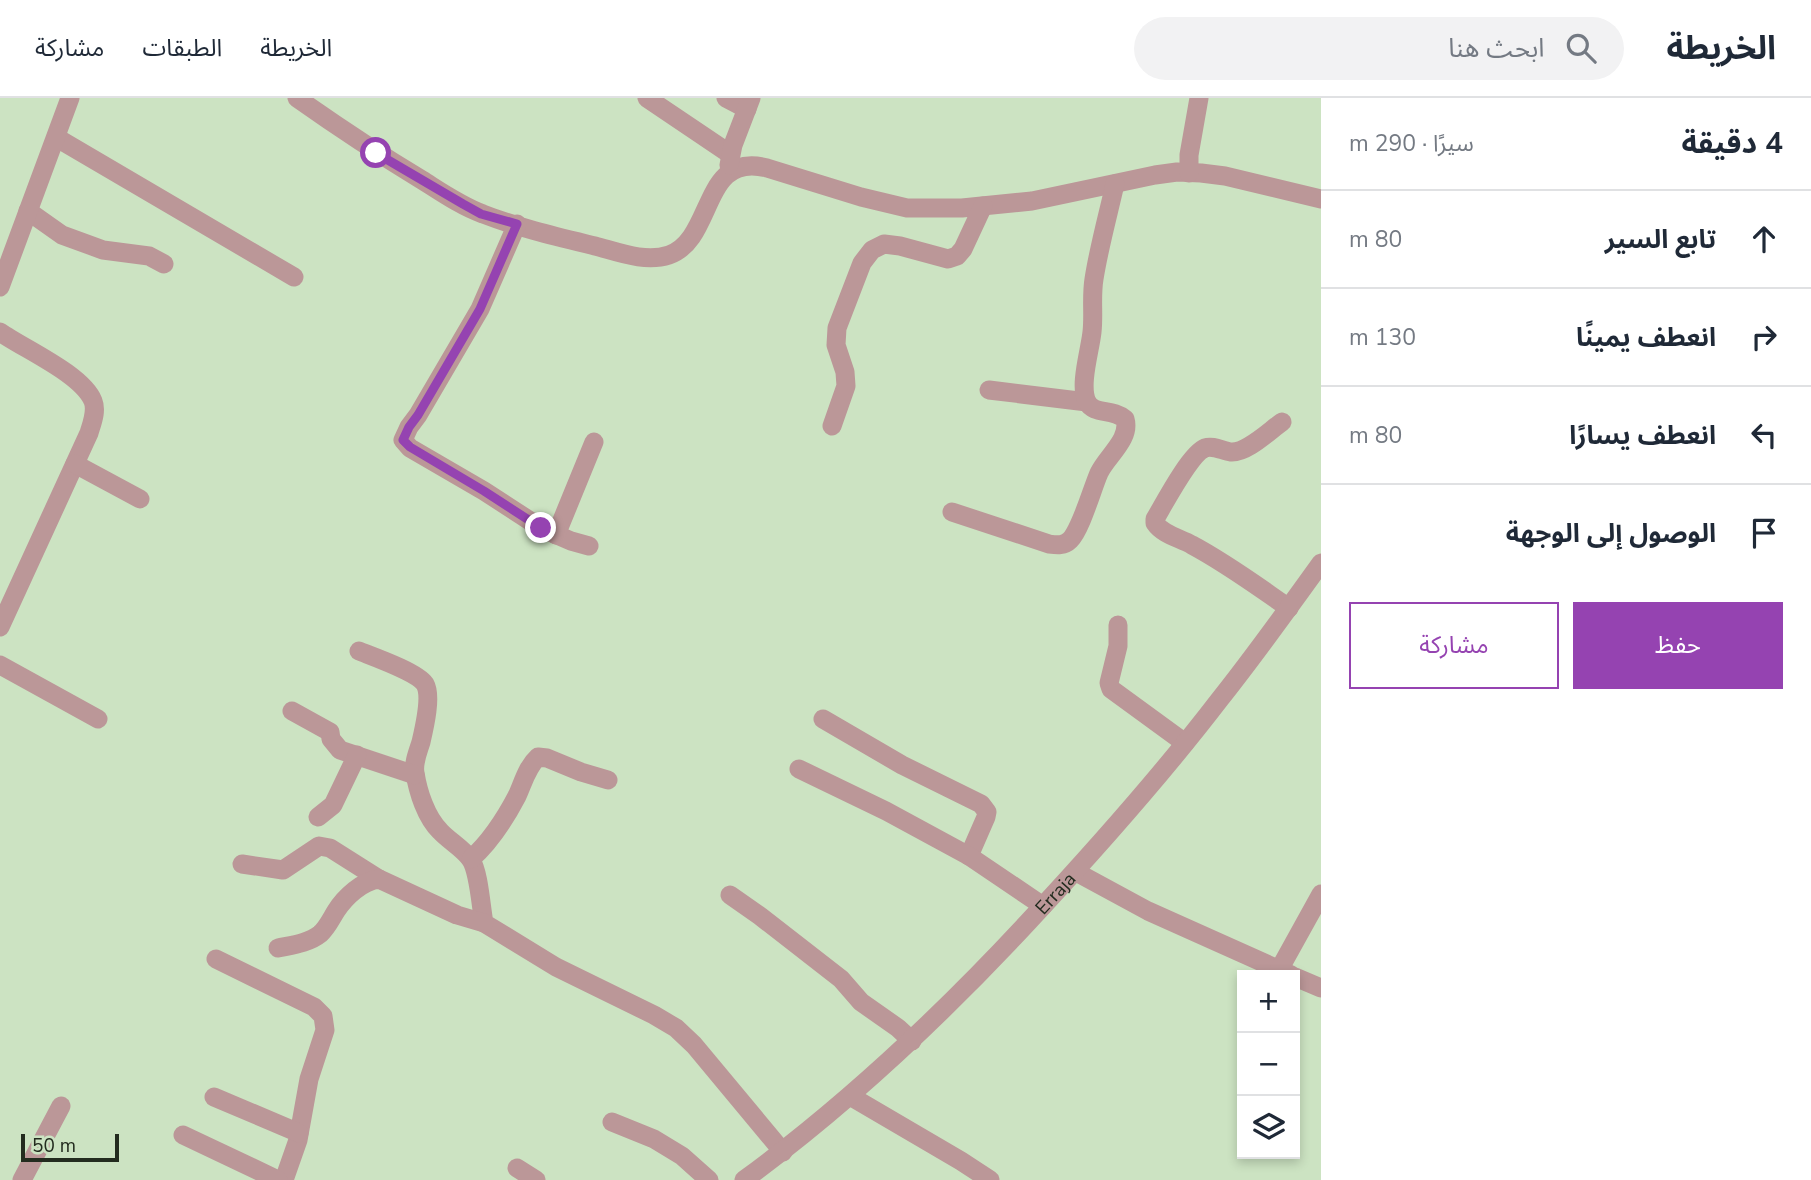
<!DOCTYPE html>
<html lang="ar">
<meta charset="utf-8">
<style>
:root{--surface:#fff;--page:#f2f2f3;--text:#1f2937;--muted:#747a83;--line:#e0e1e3;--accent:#9543b1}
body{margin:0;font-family:"Nunito Sans","Noto Sans Arabic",sans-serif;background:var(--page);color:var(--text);direction:rtl}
.controls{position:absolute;right:21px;bottom:21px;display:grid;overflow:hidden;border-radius:0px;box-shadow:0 4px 10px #0003}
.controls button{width:63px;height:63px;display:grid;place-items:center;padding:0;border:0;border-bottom:2px solid var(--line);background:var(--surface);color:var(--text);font:35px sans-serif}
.scale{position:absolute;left:21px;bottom:18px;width:98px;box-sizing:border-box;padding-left:7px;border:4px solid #232c1f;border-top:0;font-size:19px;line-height:24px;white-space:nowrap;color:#232c1f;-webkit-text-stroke:5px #cce3c2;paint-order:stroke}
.stop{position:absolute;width:21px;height:21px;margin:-16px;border:5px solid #9543b1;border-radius:50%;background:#fff}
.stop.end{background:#9543b1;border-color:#fff;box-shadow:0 2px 7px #0008}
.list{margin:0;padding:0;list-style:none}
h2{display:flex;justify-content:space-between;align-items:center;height:91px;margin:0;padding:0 28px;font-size:30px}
h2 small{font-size:23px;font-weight:400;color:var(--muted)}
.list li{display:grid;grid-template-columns:46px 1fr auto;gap:21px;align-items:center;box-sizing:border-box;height:98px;padding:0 28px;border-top:2px solid var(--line)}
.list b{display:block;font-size:26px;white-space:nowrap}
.list em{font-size:23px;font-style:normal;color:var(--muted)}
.actions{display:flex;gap:14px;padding:21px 28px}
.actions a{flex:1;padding:16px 0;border:2px solid var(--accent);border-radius:0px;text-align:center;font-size:24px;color:var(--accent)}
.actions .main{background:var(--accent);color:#fff}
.icon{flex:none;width:38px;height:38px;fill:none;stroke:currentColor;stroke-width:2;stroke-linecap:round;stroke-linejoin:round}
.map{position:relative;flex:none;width:1321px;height:1082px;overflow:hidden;direction:ltr}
header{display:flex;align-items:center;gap:42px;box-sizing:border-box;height:98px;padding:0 35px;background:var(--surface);border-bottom:2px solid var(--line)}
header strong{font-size:33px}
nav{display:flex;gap:38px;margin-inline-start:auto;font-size:24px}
.search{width:490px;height:63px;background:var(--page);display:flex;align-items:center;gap:18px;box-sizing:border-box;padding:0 24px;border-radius:38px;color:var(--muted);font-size:26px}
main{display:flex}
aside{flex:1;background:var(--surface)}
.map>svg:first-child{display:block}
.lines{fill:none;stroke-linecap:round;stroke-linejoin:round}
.minor{stroke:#bb9798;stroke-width:19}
.route{stroke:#9543b1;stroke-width:9}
.labels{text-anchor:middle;stroke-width:7;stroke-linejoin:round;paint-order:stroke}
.street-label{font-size:19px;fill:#232c1f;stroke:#cce3c2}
</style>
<header>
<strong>الخريطة</strong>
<div class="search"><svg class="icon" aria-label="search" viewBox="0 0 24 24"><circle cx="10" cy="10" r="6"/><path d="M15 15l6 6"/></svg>ابحث هنا</div>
<nav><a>الخريطة</a><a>الطبقات</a><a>مشاركة</a></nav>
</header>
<main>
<aside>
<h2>4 دقيقة<small>سيرًا · 290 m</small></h2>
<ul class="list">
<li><svg class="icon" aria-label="ahead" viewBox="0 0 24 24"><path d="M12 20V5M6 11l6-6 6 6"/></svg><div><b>تابع السير</b></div><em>80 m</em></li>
<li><svg class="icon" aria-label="right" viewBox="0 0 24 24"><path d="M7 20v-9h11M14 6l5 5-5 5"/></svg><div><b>انعطف يمينًا</b></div><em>130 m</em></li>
<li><svg class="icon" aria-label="left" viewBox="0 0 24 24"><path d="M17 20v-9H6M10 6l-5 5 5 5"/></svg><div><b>انعطف يسارًا</b></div><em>80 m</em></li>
<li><svg class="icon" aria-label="arrive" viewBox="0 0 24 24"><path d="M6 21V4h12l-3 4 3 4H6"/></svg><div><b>الوصول إلى الوجهة</b></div></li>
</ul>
<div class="actions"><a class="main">حفظ</a><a>مشاركة</a></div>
</aside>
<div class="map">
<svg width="1321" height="1082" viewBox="0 0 1321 1082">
<rect width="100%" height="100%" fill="#cce3c2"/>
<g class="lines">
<g class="minor">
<path d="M297,0c41,29 82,56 125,82 19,12 39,26 61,34 36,14 75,23 112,32 23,6 50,17 74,9 46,-16 32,-104 98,-87l94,29 46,11h55l70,-7 123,-26 22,-3 24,1 24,3 96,23"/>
<polyline points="647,0 730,56"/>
<polyline points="726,0 747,11"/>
<polyline points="57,40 294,179"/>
<polyline points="729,67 733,47 751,0"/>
<polyline points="1189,75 1189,57 1199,0"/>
<polyline points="28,113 62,137 103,152 149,158 164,166"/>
<polyline points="517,126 480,211 418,317 409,329 403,342 410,350 484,393 541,430 571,443 589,448"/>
<polyline points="0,189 70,0"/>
<path d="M0,234c24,17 82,42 93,69 4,10 -1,22 -4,32l-89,194"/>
<polyline points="989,292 1087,304"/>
<path d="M1282,324c-13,9 -35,31 -51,30 -8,-1 -18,-7 -26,-4 -15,6 -41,56 -50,71v4c8,12 25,15 37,22 34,18 65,41 97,63"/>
<polyline points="832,328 846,288 845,274 836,247 837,230 862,165 872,152 884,146 900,148 948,161 957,158 963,151 983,108"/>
<polyline points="75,366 140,401"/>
<path d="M952,414l97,32c8,1 15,2 21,-4 11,-11 22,-51 29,-67 8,-17 32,-34 26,-54 -13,-11 -31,-4 -38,-17 -8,-17 3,-51 5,-70 2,-17 -1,-35 2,-53 5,-32 14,-64 21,-95"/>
<polyline points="556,437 594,344"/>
<polyline points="1118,527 1118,548 1109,585 1111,591 1185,645"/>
<path d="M359,553c15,6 58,21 66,33 7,12 -1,45 -4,58 -3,10 -8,21 -6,31 3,19 11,44 25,58 9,10 24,18 31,29 8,12 10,48 13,63l72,44 98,48 22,13 18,17 89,107"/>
<polyline points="0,567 98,621"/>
<polyline points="292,613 330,634 331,641 340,652 415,677"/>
<polyline points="823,621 902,667 981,706 987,714 986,719 969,758"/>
<polyline points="799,671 886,713 969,758 1043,808"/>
<polyline points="318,719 333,707 357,657"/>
<path d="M471,761c19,-17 34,-40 46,-63 6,-13 10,-29 21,-39l9,1 34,14 27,8"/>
<polyline points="242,766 283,772 319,748 330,750 379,781"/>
<polyline points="1076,774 1148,813 1291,877"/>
<polyline points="730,797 760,818 841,881 861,904 898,930 912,943"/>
<path d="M278,850c14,-3 31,-5 42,-14 7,-6 11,-15 16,-23 9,-14 26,-30 43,-32l78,36 27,8"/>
<polyline points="216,861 314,909 323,918 325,932 309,981 298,1042 284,1082"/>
<polyline points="1279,872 1321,796"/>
<polyline points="1295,879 1321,890"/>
<polyline points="850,998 961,1063 990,1082"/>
<polyline points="214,999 299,1035"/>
<polyline points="612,1024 654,1041 682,1058 709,1082"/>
<polyline points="183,1037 278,1082"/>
<polyline points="517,1070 536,1082"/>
<polyline points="22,1082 61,1008"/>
<path id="s1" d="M744,1082c105,-77 198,-165 286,-260 66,-71 131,-144 190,-221 35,-44 68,-90 101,-136"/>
</g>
</g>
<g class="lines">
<polyline class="route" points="376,55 463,106 481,116 517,126 480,211 418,317 409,329 403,342 410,349 484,393 541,430"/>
</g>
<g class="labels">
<g class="street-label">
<text dy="7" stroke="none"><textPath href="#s1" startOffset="424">Erraja</textPath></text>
</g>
</g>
</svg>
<div class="controls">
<button>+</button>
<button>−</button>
<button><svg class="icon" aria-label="layers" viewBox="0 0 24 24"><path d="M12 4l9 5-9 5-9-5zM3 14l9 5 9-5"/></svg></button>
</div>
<div class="scale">50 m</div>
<div class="stop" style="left:376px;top:55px"></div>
<div class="stop end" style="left:541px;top:430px"></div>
</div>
</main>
